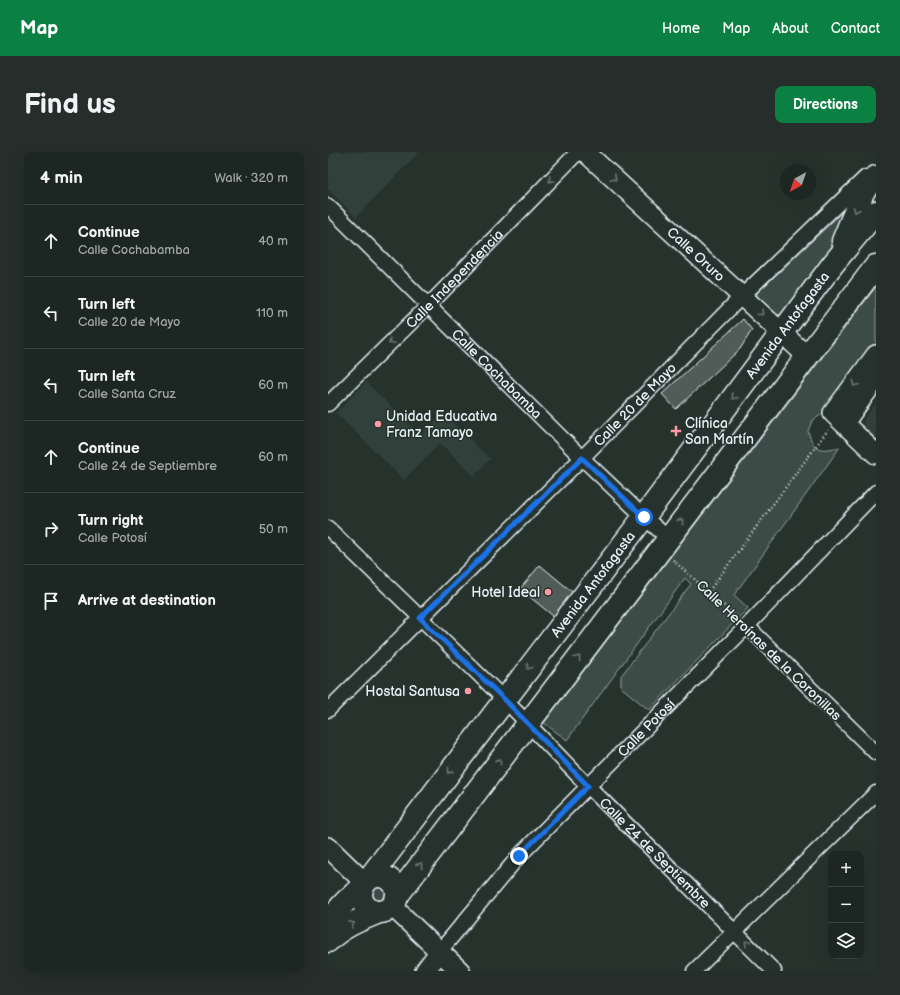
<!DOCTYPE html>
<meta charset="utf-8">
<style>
:root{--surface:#1c2622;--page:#252e2a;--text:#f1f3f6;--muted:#a0a5a5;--line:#3a4340;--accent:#0b8043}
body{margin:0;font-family:"Balsamiq Sans",sans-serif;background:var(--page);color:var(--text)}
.controls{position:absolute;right:12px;bottom:12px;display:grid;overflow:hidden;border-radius:8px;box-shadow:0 4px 16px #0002}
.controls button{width:36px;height:36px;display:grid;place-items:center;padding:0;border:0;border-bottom:1px solid var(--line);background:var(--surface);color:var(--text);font:20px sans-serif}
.compass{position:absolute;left:452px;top:12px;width:36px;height:36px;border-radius:50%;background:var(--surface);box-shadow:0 4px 16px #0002;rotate:220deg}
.stop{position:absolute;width:12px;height:12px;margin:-9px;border:3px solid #1a73e8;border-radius:50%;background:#fff}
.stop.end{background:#1a73e8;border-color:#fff;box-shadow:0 1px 4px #0008}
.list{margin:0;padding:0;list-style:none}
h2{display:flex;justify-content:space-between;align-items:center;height:52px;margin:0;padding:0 16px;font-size:17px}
h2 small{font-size:13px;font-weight:400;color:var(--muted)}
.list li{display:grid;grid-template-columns:26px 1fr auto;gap:12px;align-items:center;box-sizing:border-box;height:72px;padding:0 16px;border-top:1px solid var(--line)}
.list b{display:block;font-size:15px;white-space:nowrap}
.list p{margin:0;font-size:13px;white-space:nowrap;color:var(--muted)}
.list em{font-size:13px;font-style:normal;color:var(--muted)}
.icon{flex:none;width:22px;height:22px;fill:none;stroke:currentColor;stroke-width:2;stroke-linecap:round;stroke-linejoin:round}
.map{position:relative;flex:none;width:548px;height:819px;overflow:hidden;border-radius:8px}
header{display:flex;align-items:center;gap:24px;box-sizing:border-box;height:56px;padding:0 20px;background:var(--accent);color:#fff}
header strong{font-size:19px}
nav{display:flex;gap:22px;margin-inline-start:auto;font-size:14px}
.intro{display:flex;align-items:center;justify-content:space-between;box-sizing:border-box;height:96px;padding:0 24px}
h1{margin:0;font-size:28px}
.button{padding:10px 18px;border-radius:8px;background:var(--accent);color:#fff;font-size:14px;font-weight:700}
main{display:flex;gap:24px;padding:0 24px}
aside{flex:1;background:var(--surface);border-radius:8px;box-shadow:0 4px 16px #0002}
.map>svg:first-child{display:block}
.built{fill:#333f3a}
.green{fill:#3e4b47;stroke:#939ea0}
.building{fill:#505c59;stroke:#e8f1f8}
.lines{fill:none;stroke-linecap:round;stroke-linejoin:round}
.street-casing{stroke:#e8f1f8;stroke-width:17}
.secondary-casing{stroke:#e8f1f8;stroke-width:22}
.highway-casing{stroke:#e8f1f8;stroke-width:25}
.path{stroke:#e8f1f8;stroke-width:2.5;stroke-dasharray:1 3;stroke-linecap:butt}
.street{stroke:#26332d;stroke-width:14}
.secondary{stroke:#26332d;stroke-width:19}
.highway{stroke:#26332d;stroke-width:22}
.oneway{stroke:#6a7674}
.route{stroke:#1a73e8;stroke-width:5}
.poi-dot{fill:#ff9aa2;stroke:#26332d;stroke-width:1.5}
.labels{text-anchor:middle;stroke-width:3;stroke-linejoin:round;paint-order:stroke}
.street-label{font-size:14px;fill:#e8f1f8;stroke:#26332d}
.poi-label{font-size:14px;fill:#e8f1f8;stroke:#26332d;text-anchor:start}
</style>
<header>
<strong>Map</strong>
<nav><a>Home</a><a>Map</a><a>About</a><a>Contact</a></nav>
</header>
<div class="intro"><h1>Find us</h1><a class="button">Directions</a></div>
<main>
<aside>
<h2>4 min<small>Walk · 320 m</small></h2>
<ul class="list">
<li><svg class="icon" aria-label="ahead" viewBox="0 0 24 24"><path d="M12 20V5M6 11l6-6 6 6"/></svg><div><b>Continue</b><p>Calle Cochabamba</p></div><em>40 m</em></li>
<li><svg class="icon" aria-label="left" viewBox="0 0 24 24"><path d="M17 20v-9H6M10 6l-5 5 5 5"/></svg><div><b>Turn left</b><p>Calle 20 de Mayo</p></div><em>110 m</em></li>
<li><svg class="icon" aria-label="left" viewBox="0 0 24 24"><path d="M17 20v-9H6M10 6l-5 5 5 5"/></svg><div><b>Turn left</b><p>Calle Santa Cruz</p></div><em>60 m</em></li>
<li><svg class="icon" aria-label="ahead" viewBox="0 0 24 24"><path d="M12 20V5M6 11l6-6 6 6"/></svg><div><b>Continue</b><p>Calle 24 de Septiembre</p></div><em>60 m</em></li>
<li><svg class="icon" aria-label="right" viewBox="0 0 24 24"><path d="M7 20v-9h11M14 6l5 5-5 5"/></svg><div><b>Turn right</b><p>Calle Potosí</p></div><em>50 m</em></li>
<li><svg class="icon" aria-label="arrive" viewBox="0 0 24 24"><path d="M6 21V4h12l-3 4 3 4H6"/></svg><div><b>Arrive at destination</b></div></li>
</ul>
</aside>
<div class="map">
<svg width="548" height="819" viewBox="0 0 548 819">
<rect width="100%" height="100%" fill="#26332d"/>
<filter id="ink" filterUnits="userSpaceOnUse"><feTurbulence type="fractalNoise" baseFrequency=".025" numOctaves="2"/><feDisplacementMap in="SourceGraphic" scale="8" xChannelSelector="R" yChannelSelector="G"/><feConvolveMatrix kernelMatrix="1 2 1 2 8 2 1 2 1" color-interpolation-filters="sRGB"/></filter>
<g filter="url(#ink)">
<g class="built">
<polygon points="0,0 91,0 28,65 0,37"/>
<polygon points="38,230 92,283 115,261 162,307 146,324 112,291 76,328 8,261"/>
<polygon points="548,251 548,289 535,276 536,267"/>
</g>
<g class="green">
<polygon points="521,54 524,58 495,114 455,163 445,162 430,149 429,141"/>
<path d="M548,135v57l-48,66 -16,11 -4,10c6,21 12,20 32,16l-106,148 14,13 -99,102 -28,-23v-11l70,-92 -6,-6 -118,162 -23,-17z"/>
<path d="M52,729c12,4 10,11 9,21l-16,4 -6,-6 -2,-4z"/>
</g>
<g class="building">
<polygon points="415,167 424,178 412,197 348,257 334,242"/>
<polygon points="212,413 248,443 229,467 192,437"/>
</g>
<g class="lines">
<defs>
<g id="street">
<path id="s1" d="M0,54l254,252 62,59 24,21"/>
<path id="s2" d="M0,252l101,-99 149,-153"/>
<path id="s3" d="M0,376l176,171 84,87 186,185"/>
<polyline points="419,474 548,601"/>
<path id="s4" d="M0,558l254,-252 160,-162 124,-119"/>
<path id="s5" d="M112,799l79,-95 228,-230 129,-134"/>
<polyline points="366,819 548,641"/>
</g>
<g id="secondary">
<path id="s6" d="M257,0l223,205"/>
<polyline points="548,203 505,261 548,302"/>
<polyline points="516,271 548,227"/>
<polyline points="0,695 37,731"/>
<polyline points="64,754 132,819"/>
<polyline points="97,819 112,799"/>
</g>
<g id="highway">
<polyline points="515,89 536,38 548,25"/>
<circle cx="51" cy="742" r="18"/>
<path id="s7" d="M39,729l277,-364 189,-253 43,-52"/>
<polyline points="69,744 548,114"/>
<polyline points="0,769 18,749 36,733"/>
<path d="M0,789c15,-15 32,-21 51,-29"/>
</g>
</defs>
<use href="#street" class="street-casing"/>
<use href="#secondary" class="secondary-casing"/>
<use href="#highway" class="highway-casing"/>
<g class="path">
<polyline points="345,408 410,466"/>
<polyline points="381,439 500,278"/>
</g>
<use href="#street" class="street"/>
<use href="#secondary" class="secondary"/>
<use href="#highway" class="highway"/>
</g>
<defs><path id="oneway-chevron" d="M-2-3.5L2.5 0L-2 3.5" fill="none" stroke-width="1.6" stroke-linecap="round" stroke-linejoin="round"/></defs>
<g class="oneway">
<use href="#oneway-chevron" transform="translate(286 26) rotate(42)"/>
<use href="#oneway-chevron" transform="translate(223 28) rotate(134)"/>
<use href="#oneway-chevron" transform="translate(528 58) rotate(113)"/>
<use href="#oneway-chevron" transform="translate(433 161) rotate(42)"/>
<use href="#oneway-chevron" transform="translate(63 190) rotate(136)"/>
<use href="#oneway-chevron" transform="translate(527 232) rotate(126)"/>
<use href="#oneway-chevron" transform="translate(406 245) rotate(127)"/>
<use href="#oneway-chevron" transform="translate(353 369) rotate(-52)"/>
<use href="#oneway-chevron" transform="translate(250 506) rotate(-53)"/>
<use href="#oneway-chevron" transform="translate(201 515) rotate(128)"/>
<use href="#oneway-chevron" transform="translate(171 609) rotate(-53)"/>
<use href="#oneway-chevron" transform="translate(122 619) rotate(127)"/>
<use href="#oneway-chevron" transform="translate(92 713) rotate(-53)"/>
<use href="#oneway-chevron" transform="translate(24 772) rotate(-26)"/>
<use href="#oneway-chevron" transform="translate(419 791) rotate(-135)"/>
</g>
</g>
<g class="lines" filter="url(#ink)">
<polyline class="route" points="191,704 260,634 176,547 92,466 254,306 316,365"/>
</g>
<g class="poi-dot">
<circle cx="50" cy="272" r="4"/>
<path d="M346 273h4v4h4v4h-4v4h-4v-4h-4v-4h4z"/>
<circle cx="220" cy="440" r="4"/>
<circle cx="140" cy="539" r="4"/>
</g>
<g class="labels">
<g class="street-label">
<text dy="5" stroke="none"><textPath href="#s6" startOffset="151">Calle Oruro</textPath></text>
<text dy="5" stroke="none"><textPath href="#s2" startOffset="178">Calle Independencia</textPath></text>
<text dy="5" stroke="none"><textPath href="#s7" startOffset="697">Avenida Antofagasta</textPath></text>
<text dy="5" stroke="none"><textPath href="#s1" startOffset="238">Calle Cochabamba</textPath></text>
<text dy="5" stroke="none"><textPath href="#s4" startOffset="433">Calle 20 de Mayo</textPath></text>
<text dy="5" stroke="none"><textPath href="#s7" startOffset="373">Avenida Antofagasta</textPath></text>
<text transform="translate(441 498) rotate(44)" y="5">Calle Heroínas de la Coronillas</text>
<text dy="5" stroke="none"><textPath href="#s5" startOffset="304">Calle Potosí</textPath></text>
<text dy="5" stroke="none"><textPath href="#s3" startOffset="461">Calle 24 de Septiembre</textPath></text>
</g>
<g class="poi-label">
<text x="58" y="269">Unidad Educativa<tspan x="58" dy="16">Franz Tamayo</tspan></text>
<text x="357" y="276">Clínica<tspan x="357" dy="16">San Martín</tspan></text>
<text x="212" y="445" text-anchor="end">Hotel Ideal</text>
<text x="132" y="544" text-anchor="end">Hostal Santusa</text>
</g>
</g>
</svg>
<div class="controls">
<button>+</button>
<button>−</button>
<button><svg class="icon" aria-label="layers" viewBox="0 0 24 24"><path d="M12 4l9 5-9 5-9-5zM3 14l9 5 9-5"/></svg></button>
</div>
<svg class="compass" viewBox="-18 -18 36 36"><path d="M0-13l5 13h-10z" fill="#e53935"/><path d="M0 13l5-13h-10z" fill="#a0a5a5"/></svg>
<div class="stop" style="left:316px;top:365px"></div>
<div class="stop end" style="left:191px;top:704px"></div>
</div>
</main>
